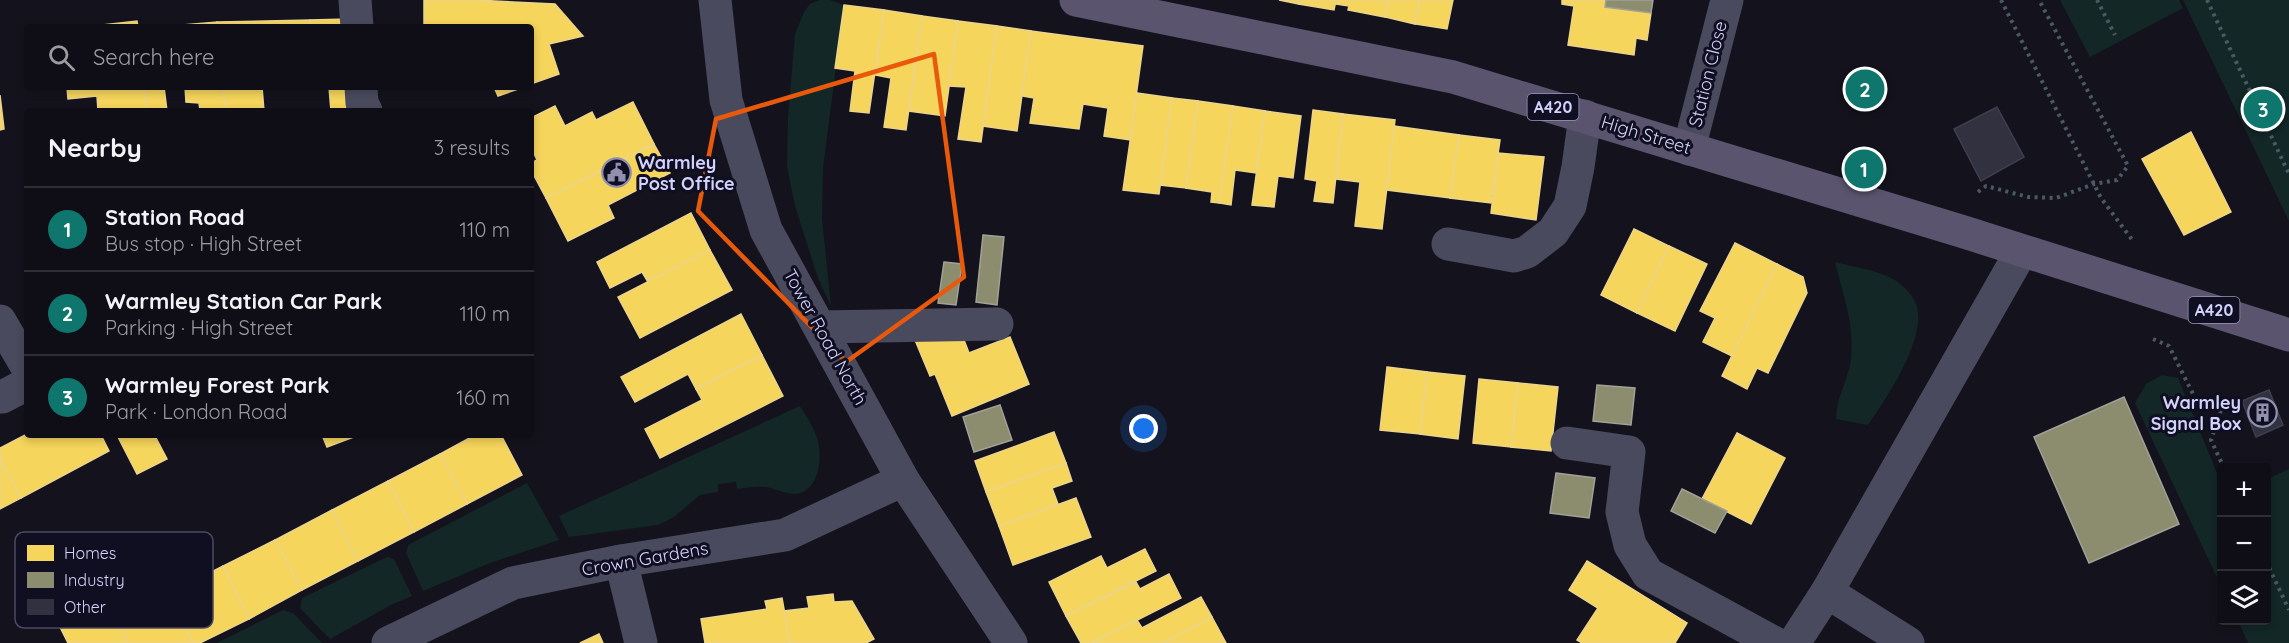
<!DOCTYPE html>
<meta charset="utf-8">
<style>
:root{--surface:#0f0e16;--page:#1d1c23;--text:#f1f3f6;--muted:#9b9ca1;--line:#2f2e35;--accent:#0f766e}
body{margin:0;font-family:Quicksand,sans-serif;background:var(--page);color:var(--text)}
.controls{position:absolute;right:18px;bottom:18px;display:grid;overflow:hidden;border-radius:6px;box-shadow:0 3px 9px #0003}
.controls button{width:54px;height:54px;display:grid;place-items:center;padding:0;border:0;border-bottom:2px solid var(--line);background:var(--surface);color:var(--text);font:30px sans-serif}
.you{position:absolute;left:1144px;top:429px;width:21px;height:21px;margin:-15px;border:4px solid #fff;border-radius:50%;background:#1a73e8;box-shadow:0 0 0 9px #1a73e833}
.badge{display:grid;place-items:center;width:39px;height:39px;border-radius:50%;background:var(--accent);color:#fff;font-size:20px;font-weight:700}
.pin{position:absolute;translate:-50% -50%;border:3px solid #fff;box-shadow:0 2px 6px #0006}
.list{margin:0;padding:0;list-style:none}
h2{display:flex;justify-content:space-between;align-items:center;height:78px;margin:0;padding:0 24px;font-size:26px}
h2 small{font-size:20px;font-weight:400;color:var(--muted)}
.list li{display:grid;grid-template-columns:39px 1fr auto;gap:18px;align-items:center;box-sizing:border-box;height:84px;padding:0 24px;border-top:2px solid var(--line)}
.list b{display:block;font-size:22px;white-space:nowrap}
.list p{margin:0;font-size:20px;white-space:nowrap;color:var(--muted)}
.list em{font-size:20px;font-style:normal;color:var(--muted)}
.icon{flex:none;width:33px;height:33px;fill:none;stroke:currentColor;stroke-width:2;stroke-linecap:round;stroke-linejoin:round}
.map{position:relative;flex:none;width:2289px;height:643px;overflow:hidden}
.search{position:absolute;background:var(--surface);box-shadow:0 3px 9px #0003;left:24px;top:24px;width:510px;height:66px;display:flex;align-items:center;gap:15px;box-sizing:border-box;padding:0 21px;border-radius:6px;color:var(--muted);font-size:22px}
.panel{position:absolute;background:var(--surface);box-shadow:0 3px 9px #0003;left:24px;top:108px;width:510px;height:330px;border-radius:6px}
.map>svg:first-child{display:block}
.green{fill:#122726}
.homes{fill:#f6d55c;stroke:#ebd48c;stroke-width:1.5}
.industry{fill:#8c8c6e;stroke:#a1a199;stroke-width:1.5}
.building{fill:#32313f;stroke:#3f3e50;stroke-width:1.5}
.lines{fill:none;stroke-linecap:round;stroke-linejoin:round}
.path{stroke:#4a5962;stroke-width:4;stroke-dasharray:3 4.5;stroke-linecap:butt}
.minor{stroke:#494a5d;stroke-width:33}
.major{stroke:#5b546f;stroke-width:33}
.marked{fill:none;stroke:#e8590c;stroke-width:4.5;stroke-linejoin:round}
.labels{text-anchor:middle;stroke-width:6;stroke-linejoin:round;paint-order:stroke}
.shield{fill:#100f21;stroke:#9898ba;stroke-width:1.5}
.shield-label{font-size:16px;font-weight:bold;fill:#d2d2fc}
.street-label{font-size:18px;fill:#d2d2fc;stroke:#100f21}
.poi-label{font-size:18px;font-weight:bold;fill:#d2d2fc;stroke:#100f21;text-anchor:start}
.key{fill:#100f21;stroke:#4a4a63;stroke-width:1.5}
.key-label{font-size:16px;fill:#d2d2fc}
</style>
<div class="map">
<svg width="2289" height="643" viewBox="0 0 2289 643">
<rect width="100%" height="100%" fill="#14131d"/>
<g class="green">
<polygon points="820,0 830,0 844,5 823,168 822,219 831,306 818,278 795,206 787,166 788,118 795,34 804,12 810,4"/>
<polygon points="2060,0 2179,0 2183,8 2090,57"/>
<polygon points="2183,0 2289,0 2289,221"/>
<path d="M1835,262c19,5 41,8 58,17 11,6 24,20 25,33 4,33 -32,87 -50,113l-32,-6c0,-21 12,-39 15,-59 4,-34 -8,-66 -16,-98z"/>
<polygon points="2162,375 2178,378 2221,483 2221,586 2135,403 2146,384"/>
<path d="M800,406c6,9 12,19 16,29 7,16 5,51 -15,58 -11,4 -25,-5 -36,-6 -9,-1 -19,1 -28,2l-1,-7 -18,2v8l-18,3 -26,22 -16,8 -89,12 -10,-21z"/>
<polygon points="2289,469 2289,643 2248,643 2238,621 2266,620 2267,479"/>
<polygon points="527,483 559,540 490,563 423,591 406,553 408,545"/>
<polygon points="387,557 394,559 412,596 391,605 330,639 300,608 302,598"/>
<polygon points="283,610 293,613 322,643 217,643"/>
</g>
<g class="homes">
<polygon points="424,0 475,0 555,4 583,36 549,44 559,74 531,84 531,27 424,27"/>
<polygon points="1279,0 1299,0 1299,4"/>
<polygon points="1299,0 1336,0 1334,10 1299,4"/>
<polygon points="1336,0 1388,0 1385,17 1348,10 1349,6 1335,4"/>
<polygon points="1388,0 1420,0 1415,24 1385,17"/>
<polygon points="1420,0 1453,0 1447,29 1415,24"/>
<polygon points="1562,0 1606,0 1605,7 1651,13 1647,40 1636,38 1634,55 1568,45 1574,6 1562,4"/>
<polygon points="844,5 884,10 869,113 850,111 855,71 835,68"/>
<polygon points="884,10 922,16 906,130 884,127 891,78 875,75"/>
<polygon points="922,16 958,21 945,116 909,111"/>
<polygon points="348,19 348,27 310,27 310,20"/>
<polygon points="310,20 310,27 218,27 217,22"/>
<polygon points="137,21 138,27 84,27"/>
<polygon points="958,21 997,26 981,142 958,139 966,87 949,86"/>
<polygon points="217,22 218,27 158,27"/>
<polygon points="997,26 1031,31 1017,131 983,126"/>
<polygon points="1031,31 1143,46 1130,140 1104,136 1108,108 1083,104 1079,129 1030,123 1034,98 1022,96"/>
<polygon points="67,87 144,87 147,111 98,111 97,96 68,99"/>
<polygon points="144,87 164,87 167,111 147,111"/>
<polygon points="185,87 223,87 226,111 200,111 199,103 186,102"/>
<polygon points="223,87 262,87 264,111 226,111"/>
<polygon points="329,87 352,87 354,111 331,111"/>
<polygon points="494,87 524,87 498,96"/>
<polygon points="1137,93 1172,98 1159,194 1123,190"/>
<polygon points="0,95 4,129 0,130"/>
<polygon points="1172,98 1198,101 1186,188 1160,185"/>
<polygon points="1198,101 1233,106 1219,203 1211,202 1212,192 1186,188"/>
<polygon points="633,102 654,144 546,198 531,170 531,163 537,160 531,147 531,118 555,106 565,126 592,112 596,120"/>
<polygon points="1233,106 1265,111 1256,173 1235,170 1231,205 1219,203"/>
<polygon points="1313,110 1343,114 1333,203 1314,201 1317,181 1305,179"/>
<polygon points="1265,111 1301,116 1293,178 1278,176 1274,207 1252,205"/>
<polygon points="1343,114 1395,120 1382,229 1355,226 1360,182 1336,179"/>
<polygon points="1394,126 1459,135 1450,198 1387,190"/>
<polygon points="2191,132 2231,212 2184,235 2142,159"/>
<polygon points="1459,135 1500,140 1491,203 1450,198"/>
<polygon points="654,144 670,173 608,205 614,218 568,241 546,198"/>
<polygon points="1498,153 1544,157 1536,220 1491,213"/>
<polygon points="691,213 710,250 648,282 642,272 610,288 597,262"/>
<polygon points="1634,229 1669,246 1637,313 1601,295"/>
<polygon points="1735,243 1777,264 1732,356 1703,342 1715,318 1700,311"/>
<polygon points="1669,246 1707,264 1675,331 1637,313"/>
<polygon points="710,250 732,290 640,338 618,297"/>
<polygon points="1777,264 1803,277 1807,293 1768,373 1757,368 1747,389 1722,376"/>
<polygon points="741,314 762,355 696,389 688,374 635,402 621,377"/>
<polygon points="1010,337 1029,384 952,416 935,374 930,376 915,340 964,340 969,353"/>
<polygon points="762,355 783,396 660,458 645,429 702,400 696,389"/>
<polygon points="1387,367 1427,372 1420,434 1380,430"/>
<polygon points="1427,372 1465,376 1458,439 1420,434"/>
<polygon points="1479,379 1518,383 1511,447 1473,443"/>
<polygon points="1518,383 1558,387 1551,451 1511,447"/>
<polygon points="1054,432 1066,463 986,492 975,461"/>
<polygon points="1737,433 1785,458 1751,524 1702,499"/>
<polygon points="27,434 101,435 109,451 21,498 0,459 0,448"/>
<polygon points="117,435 157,435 155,436 167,459 137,474"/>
<polygon points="322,435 359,435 327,447"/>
<polygon points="475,435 501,435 522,475 467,504 440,454"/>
<polygon points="440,454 467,504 414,532 388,481"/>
<polygon points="0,459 21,498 0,509"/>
<polygon points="1066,463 1072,481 1052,488 1058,504 999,526 986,492"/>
<polygon points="388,481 414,532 358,561 332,510"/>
<polygon points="1076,498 1091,537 1013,565 999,526"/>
<polygon points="332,510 358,561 302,590 275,540"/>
<polygon points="275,540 302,590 249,619 223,566"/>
<polygon points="1145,549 1156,571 1066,616 1049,582 1101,556 1107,568"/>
<polygon points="1587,561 1687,623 1675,643 1582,643 1577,640 1598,608 1569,590"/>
<polygon points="223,566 249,619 200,643 193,643 168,594"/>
<polygon points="1169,574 1181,598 1092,643 1081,643 1066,616 1136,582 1140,589"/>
<polygon points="168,594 193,643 128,643 117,619"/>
<polygon points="833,594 834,602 852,601 874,639 866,643 790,643 784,611 809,608 807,597"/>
<polygon points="1201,597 1212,617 1163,643 1092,643 1137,620 1142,628"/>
<polygon points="782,598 790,643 705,643 701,619 767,609 765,601"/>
<polygon points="97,604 107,624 117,619 128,643 68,643 58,623"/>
<polygon points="1212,617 1226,643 1163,643"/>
<polygon points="599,634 603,643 580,643"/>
</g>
<g class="industry">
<polygon points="1606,0 1653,0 1651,13 1605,7"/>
<polygon points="983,235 1004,237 997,305 976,302"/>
<polygon points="944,262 962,264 956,305 938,303"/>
<polygon points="1597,385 1635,388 1631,425 1593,421"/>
<polygon points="2124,397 2179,524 2089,563 2034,437"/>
<polygon points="1000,405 1012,440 974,452 963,417"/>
<polygon points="1556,473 1595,478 1589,518 1550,513"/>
<polygon points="1682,489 1727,511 1715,533 1671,511"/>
</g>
<g class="building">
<polygon points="1997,107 2024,157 1981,181 1954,129"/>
<polygon points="2269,390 2283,425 2256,437 2242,401"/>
</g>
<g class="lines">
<g class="path">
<polyline points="2001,0 2101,198 2133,241"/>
<polyline points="2097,0 2115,35"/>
<polyline points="2207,0 2289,174"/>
<polyline points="1978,192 1986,186 2028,197 2056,198 2094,184 2117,180 2128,166 2039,0"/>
<polyline points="2153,339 2169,346 2196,400 2221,410 2211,440 2224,468"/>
<polyline points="2266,561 2289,610"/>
</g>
<g class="minor">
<polyline points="355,0 357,27"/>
<polyline points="715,0 726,100 766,230 903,480 1011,643"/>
<polyline points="361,87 362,103 366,111"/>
<polyline points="1689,149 1727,0"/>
<polyline points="1448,244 1514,256 1527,252 1553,232 1570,206 1578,167 1585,116"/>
<polyline points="0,321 27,367"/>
<polyline points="820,327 997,324"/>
<polyline points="2,397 27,384"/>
<polyline points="1567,443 1629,452 1622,512 1630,545 1648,574 1775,643"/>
<polyline points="621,561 641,643"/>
<polyline points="1827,592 1908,643"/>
<polyline points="388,643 513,583 621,561 785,535 903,480"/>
<polyline points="1794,643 1827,592 2021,252"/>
</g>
<polyline class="major" points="1076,0 1453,77 1964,232 2289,335"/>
</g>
<path class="marked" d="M934,54l30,223 -118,85 -148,-151 18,-92z"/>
<defs>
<symbol id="civic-ring" viewBox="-11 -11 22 22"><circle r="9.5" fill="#100f21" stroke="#908fae" stroke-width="1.5"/><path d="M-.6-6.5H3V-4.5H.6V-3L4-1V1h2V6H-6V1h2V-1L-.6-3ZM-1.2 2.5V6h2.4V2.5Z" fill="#908fae"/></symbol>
<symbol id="building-ring" viewBox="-11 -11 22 22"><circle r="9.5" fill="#100f21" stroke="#908fae" stroke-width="1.5"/><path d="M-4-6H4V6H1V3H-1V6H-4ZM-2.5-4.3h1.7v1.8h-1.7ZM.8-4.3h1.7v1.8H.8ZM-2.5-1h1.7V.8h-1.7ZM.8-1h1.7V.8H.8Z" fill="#908fae"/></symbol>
</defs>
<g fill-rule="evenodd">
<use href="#civic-ring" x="600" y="156" width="33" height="33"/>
<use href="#building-ring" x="2246" y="396" width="33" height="33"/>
</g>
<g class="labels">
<g class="shield">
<rect x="1527.5" y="94" width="51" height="26" rx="4.5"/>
<rect x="2188.5" y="297" width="51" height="26" rx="4.5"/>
</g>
<g class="shield-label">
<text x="1553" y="113">A420</text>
<text x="2214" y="316">A420</text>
</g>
<g class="street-label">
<text transform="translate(1708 74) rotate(-76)" y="6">Station Close</text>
<text transform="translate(1646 135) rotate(17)" y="6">High Street</text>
<text transform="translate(825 337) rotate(61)" y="6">Tower Road North</text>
<text transform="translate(645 559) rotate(-10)" y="6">Crown Gardens</text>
</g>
<g class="poi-label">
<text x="638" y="169">Warmley<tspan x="638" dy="21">Post Office</tspan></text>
<text x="2241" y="409" text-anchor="end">Warmley<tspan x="2241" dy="21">Signal Box</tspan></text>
</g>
</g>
<rect x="15" y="532" width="198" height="96" rx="9" class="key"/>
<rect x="27" y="545" width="27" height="16" fill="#f6d55c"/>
<rect x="27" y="572" width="27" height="16" fill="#8c8c6e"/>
<rect x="27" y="599" width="27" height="16" fill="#32313f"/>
<g class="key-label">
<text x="64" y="559">Homes</text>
<text x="64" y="586">Industry</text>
<text x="64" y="613">Other</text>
</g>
</svg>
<div class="controls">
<button>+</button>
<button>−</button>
<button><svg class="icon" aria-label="layers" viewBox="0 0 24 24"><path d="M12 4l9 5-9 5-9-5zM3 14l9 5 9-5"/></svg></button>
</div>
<div class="you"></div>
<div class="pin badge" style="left:1864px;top:169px">1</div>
<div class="pin badge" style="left:1865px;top:89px">2</div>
<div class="pin badge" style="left:2263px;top:109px">3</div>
<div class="search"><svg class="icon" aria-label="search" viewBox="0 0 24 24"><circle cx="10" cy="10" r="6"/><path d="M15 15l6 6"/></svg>Search here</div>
<section class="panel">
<h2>Nearby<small>3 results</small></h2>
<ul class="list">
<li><span class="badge">1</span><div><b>Station Road</b><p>Bus stop · High Street</p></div><em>110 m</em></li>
<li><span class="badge">2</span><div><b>Warmley Station Car Park</b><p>Parking · High Street</p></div><em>110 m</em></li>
<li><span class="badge">3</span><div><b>Warmley Forest Park</b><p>Park · London Road</p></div><em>160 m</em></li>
</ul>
</section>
</div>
